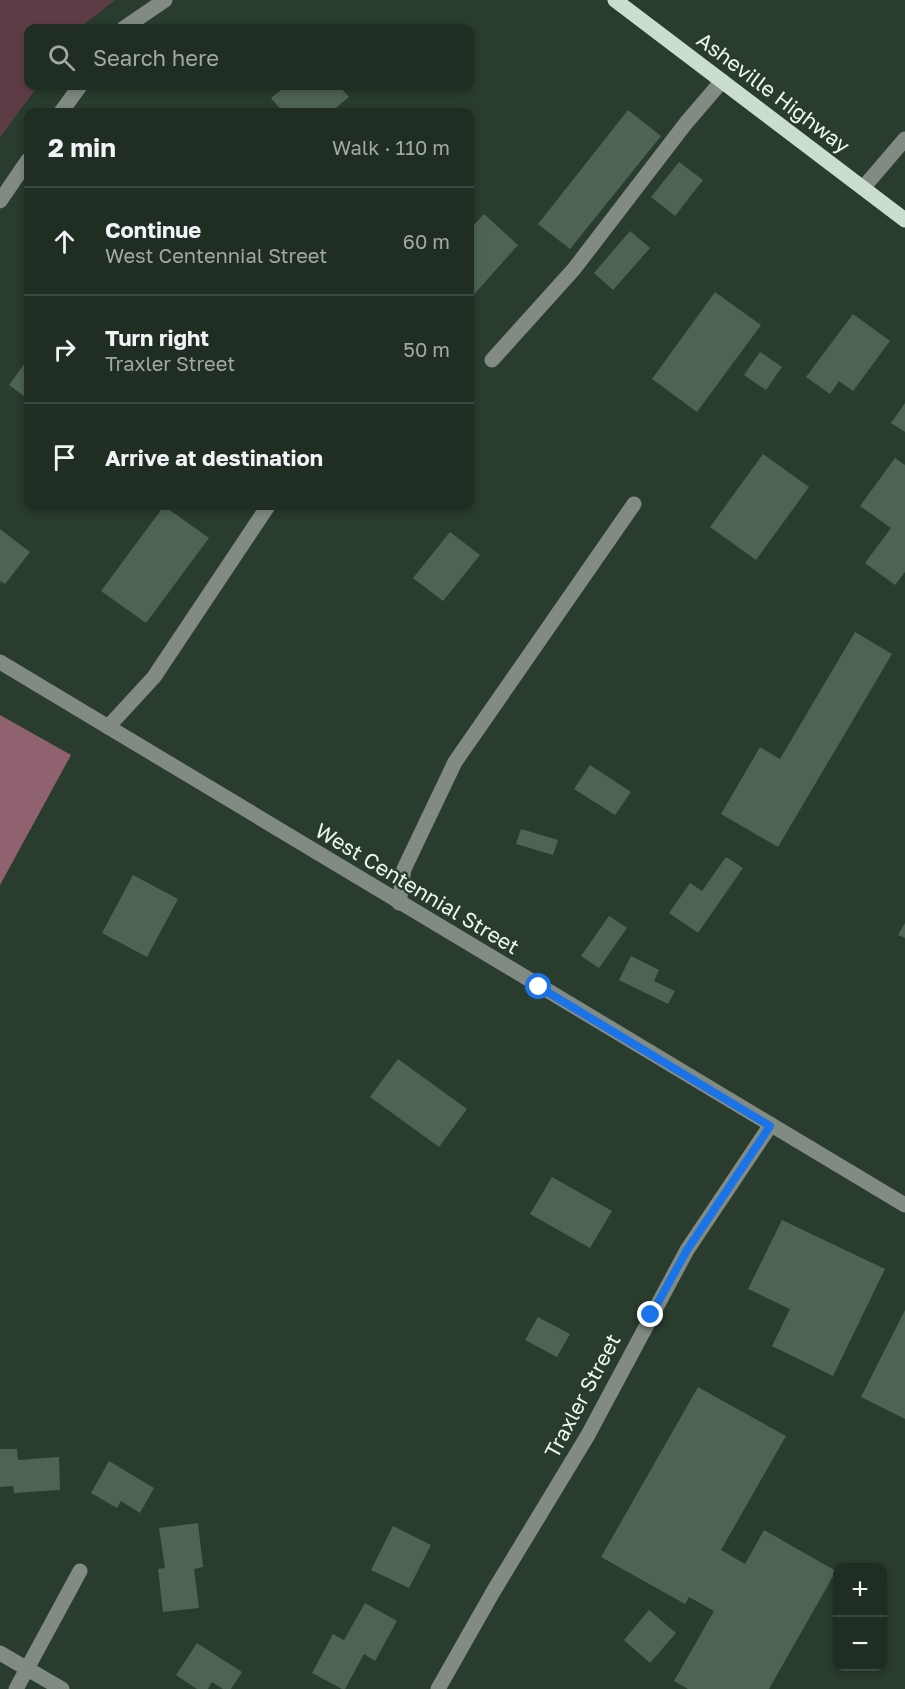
<!DOCTYPE html>
<meta charset="utf-8">
<style>
:root{--surface:#1f2d22;--page:#2c392f;--text:#f1f3f6;--muted:#a1a8a5;--line:#3c4940}
body{margin:0;font-family:"Golos Text",sans-serif;background:var(--page);color:var(--text)}
.controls{position:absolute;right:18px;bottom:18px;display:grid;overflow:hidden;border-radius:12px;box-shadow:0 3px 9px #0003}
.controls button{width:54px;height:54px;display:grid;place-items:center;padding:0;border:0;border-bottom:2px solid var(--line);background:var(--surface);color:var(--text);font:30px sans-serif}
.stop{position:absolute;width:18px;height:18px;margin:-14px;border:4px solid #1a73e8;border-radius:50%;background:#fff}
.stop.end{background:#1a73e8;border-color:#fff;box-shadow:0 2px 6px #0008}
.list{margin:0;padding:0;list-style:none}
h2{display:flex;justify-content:space-between;align-items:center;height:78px;margin:0;padding:0 24px;font-size:26px}
h2 small{font-size:20px;font-weight:400;color:var(--muted)}
.list li{display:grid;grid-template-columns:39px 1fr auto;gap:18px;align-items:center;box-sizing:border-box;height:108px;padding:0 24px;border-top:2px solid var(--line)}
.list b{display:block;font-size:22px;white-space:nowrap}
.list p{margin:0;font-size:20px;white-space:nowrap;color:var(--muted)}
.list em{font-size:20px;font-style:normal;color:var(--muted)}
.icon{flex:none;width:33px;height:33px;fill:none;stroke:currentColor;stroke-width:2;stroke-linecap:round;stroke-linejoin:round}
.map{position:relative;flex:none;width:905px;height:1689px;overflow:hidden}
.search{position:absolute;background:var(--surface);box-shadow:0 3px 9px #0003;left:24px;top:24px;width:450px;height:66px;display:flex;align-items:center;gap:15px;box-sizing:border-box;padding:0 21px;border-radius:12px;color:var(--muted);font-size:22px}
.panel{position:absolute;background:var(--surface);box-shadow:0 3px 9px #0003;left:24px;top:108px;width:450px;height:402px;border-radius:12px}
.map>svg:first-child{display:block}
.green{fill:#5e3c46}
.forest{fill:#906270}
.building{fill:#4e6353}
.lines{fill:none;stroke-linecap:round;stroke-linejoin:round}
.minor{stroke:#818b83;stroke-width:15}
.major{stroke:#cbdece;stroke-width:15}
.route{stroke:#1a73e8;stroke-width:8}
.labels{text-anchor:middle;stroke-width:4.5;stroke-linejoin:round;paint-order:stroke}
.street-label{font-size:21px;fill:#ecf8ee;stroke:#293c2d}
</style>
<div class="map">
<svg width="905" height="1689" viewBox="0 0 905 1689">
<rect width="100%" height="100%" fill="#293c2d"/>
<polygon class="green" points="0,0 115,0 79,28 28,28 28,86 38,86 0,137"/>
<polygon class="forest" points="0,715 71,755 0,885"/>
<g class="building">
<polygon points="286,86 339,86 349,97 331,112 283,112 271,98"/>
<polygon points="628,110 661,136 570,249 538,224"/>
<polygon points="679,162 703,180 675,216 651,197"/>
<polygon points="484,214 518,245 470,299 470,229"/>
<polygon points="630,231 650,248 613,290 594,273"/>
<polygon points="715,292 761,325 697,412 652,379"/>
<polygon points="853,314 890,341 853,391 839,381 830,394 806,377"/>
<polygon points="760,352 782,367 766,390 744,375"/>
<polygon points="28,359 28,399 9,385"/>
<polygon points="905,403 905,432 891,423"/>
<polygon points="763,454 809,487 756,560 710,527"/>
<polygon points="895,458 905,465 905,572 895,585 865,563 891,528 860,506"/>
<polygon points="164,506 209,538 146,623 101,591"/>
<polygon points="0,529 30,552 5,584 0,581"/>
<polygon points="450,532 480,555 443,601 413,578"/>
<polygon points="855,632 892,654 778,847 721,814 760,747 780,759"/>
<polygon points="590,765 631,792 615,815 574,789"/>
<polygon points="521,829 558,840 553,855 516,844"/>
<polygon points="726,857 743,868 698,933 669,913 690,883 702,891"/>
<polygon points="133,875 178,899 147,957 102,933"/>
<polygon points="609,916 627,928 599,968 581,956"/>
<polygon points="905,923 905,938 898,935"/>
<polygon points="631,956 659,970 654,981 675,991 668,1004 619,980"/>
<polygon points="398,1059 467,1109 439,1147 370,1097"/>
<polygon points="552,1177 612,1211 590,1248 530,1214"/>
<polygon points="782,1220 885,1269 833,1376 772,1346 790,1309 748,1289"/>
<polygon points="905,1310 905,1419 861,1397"/>
<polygon points="538,1317 570,1334 557,1357 525,1340"/>
<polygon points="698,1387 786,1436 721,1550 745,1564 764,1530 836,1571 769,1689 688,1689 674,1681 714,1611 689,1597 685,1604 601,1557"/>
<polygon points="0,1449 17,1449 18,1460 59,1457 60,1490 14,1493 13,1486 0,1487"/>
<polygon points="109,1461 154,1488 140,1513 121,1501 117,1508 91,1493"/>
<polygon points="198,1523 203,1567 194,1569 199,1608 163,1612 158,1569 165,1568 159,1528"/>
<polygon points="393,1526 431,1545 409,1588 371,1570"/>
<polygon points="365,1603 397,1621 375,1661 364,1654 345,1689 342,1689 312,1673 333,1634 344,1640"/>
<polygon points="649,1610 676,1633 650,1663 624,1640"/>
<polygon points="197,1643 242,1672 231,1689 223,1689 212,1682 208,1689 197,1689 176,1675"/>
</g>
<g class="lines">
<g class="minor">
<polyline points="124,28 165,0"/>
<polyline points="61,112 80,86"/>
<polyline points="863,188 905,139"/>
<polyline points="0,201 28,160"/>
<polyline points="492,360 574,269 686,123 722,81"/>
<polyline points="0,662 905,1205"/>
<polyline points="108,727 154,677 268,506"/>
<polyline points="399,903 404,869 455,762 634,504"/>
<polyline points="0,1653 62,1689"/>
<polyline points="16,1689 80,1571"/>
<polyline points="438,1689 493,1592 588,1435 687,1250 770,1126"/>
</g>
<polyline class="major" points="615,0 905,220"/>
</g>
<g class="lines">
<polyline class="route" points="539,987 770,1126 687,1250 651,1315"/>
</g>
<g class="labels">
<g class="street-label">
<text transform="translate(773 93) rotate(37)" y="7">Asheville Highway</text>
<text transform="translate(417 889) rotate(31)" y="7">West Centennial Street</text>
<text transform="translate(583 1396) rotate(-62)" y="7">Traxler Street</text>
</g>
</g>
</svg>
<div class="controls">
<button>+</button>
<button>−</button>
</div>
<div class="stop" style="left:539px;top:987px"></div>
<div class="stop end" style="left:651px;top:1315px"></div>
<div class="search"><svg class="icon" aria-label="search" viewBox="0 0 24 24"><circle cx="10" cy="10" r="6"/><path d="M15 15l6 6"/></svg>Search here</div>
<section class="panel">
<h2>2 min<small>Walk · 110 m</small></h2>
<ul class="list">
<li><svg class="icon" aria-label="ahead" viewBox="0 0 24 24"><path d="M12 20V5M6 11l6-6 6 6"/></svg><div><b>Continue</b><p>West Centennial Street</p></div><em>60 m</em></li>
<li><svg class="icon" aria-label="right" viewBox="0 0 24 24"><path d="M7 20v-9h11M14 6l5 5-5 5"/></svg><div><b>Turn right</b><p>Traxler Street</p></div><em>50 m</em></li>
<li><svg class="icon" aria-label="arrive" viewBox="0 0 24 24"><path d="M6 21V4h12l-3 4 3 4H6"/></svg><div><b>Arrive at destination</b></div></li>
</ul>
</section>
</div>
